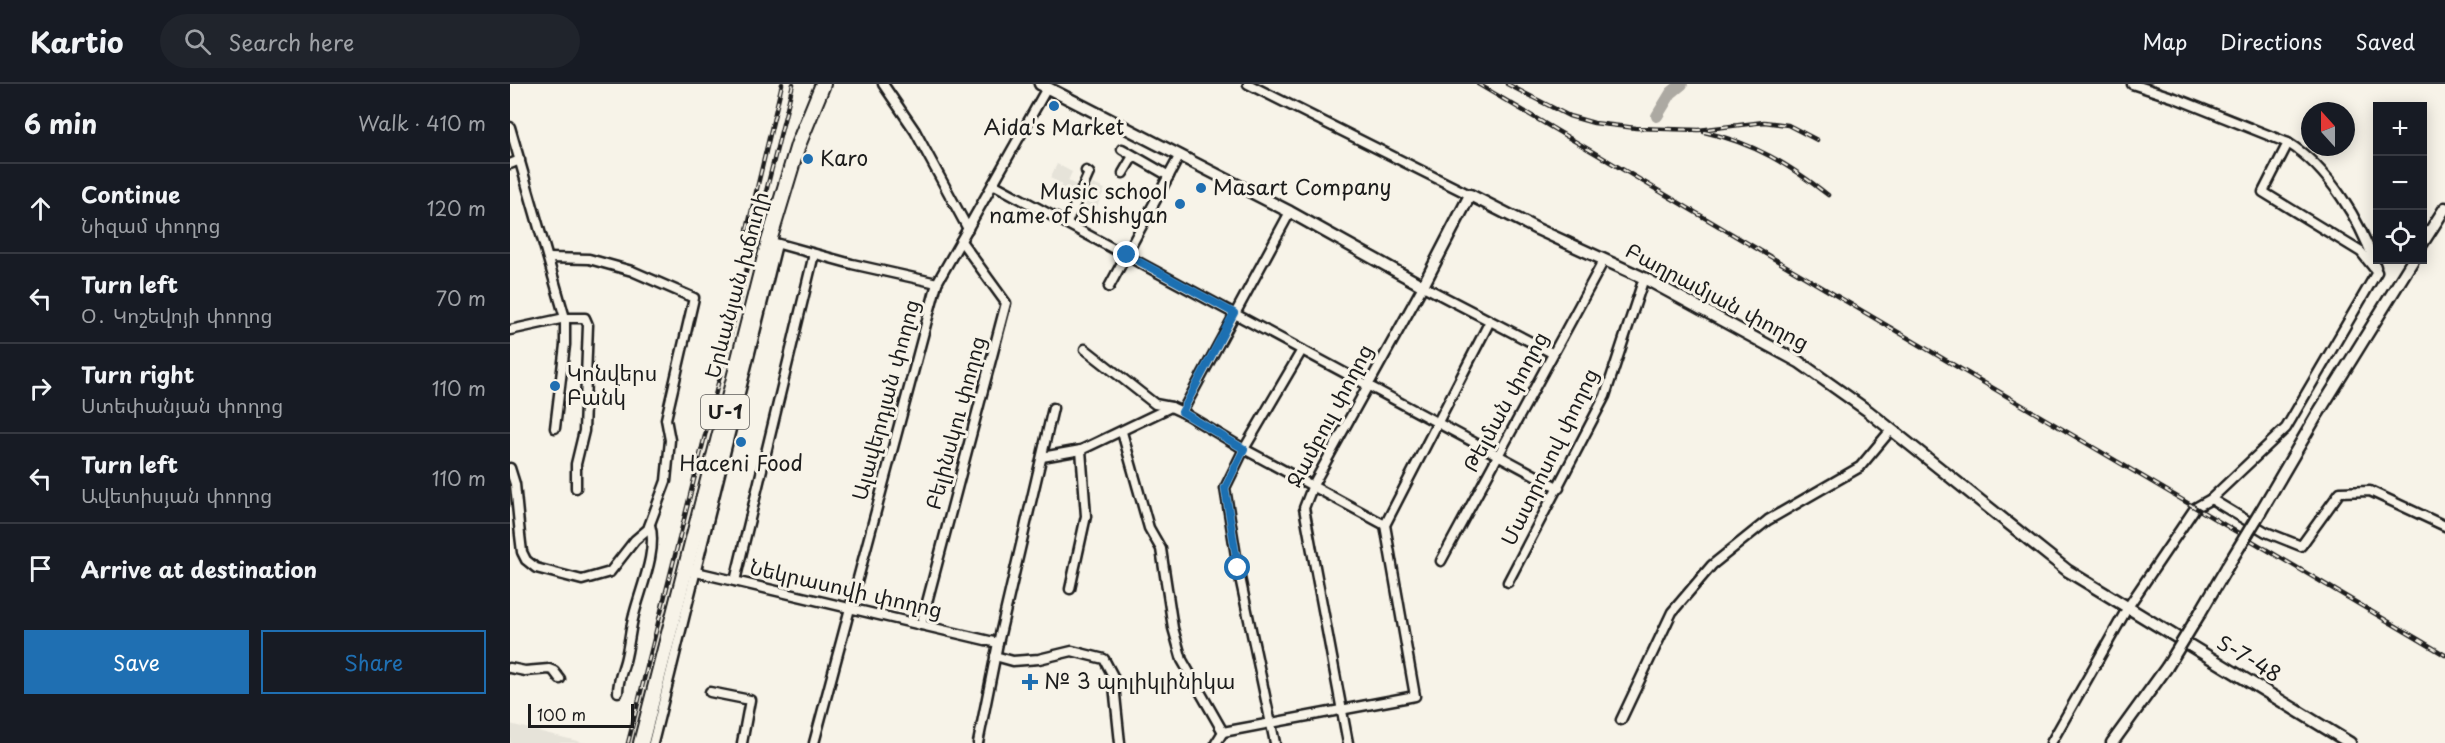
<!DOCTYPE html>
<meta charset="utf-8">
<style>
:root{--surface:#171b24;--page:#20242c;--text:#f1f3f6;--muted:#9ea1a6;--line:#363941;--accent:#1f6fb2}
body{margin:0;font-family:"Playpen Sans","Noto Sans Armenian",sans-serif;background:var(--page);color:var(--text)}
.controls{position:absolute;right:18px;top:18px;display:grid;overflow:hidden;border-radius:0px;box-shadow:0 3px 15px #0003}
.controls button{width:54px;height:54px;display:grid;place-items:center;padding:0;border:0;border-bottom:2px solid var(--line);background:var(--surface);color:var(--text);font:30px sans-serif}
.compass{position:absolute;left:1791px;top:18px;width:54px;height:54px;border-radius:50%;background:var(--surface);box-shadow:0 3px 15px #0003;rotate:339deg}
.scale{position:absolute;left:18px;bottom:15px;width:106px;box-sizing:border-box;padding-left:6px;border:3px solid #1c1c1c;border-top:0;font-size:16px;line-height:21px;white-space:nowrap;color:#1c1c1c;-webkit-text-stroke:4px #f7f3e8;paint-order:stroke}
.stop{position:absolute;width:18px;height:18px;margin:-14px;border:4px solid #1f6fb2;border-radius:50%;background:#fff}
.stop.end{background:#1f6fb2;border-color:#fff;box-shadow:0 2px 6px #0008}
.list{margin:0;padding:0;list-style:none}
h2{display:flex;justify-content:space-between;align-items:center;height:78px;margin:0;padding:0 24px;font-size:26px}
h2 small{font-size:20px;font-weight:400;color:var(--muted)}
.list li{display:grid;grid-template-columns:39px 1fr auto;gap:18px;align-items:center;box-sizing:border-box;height:90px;padding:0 24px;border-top:2px solid var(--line)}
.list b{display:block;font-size:22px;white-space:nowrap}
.list p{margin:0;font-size:20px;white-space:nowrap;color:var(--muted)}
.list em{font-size:20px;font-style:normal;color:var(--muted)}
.actions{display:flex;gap:12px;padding:18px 24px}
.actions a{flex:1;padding:14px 0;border:2px solid var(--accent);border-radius:0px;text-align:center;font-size:21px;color:var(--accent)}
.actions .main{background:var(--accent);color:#fff}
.icon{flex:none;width:33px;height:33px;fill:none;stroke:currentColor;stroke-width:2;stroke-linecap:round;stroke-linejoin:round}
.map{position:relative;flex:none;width:1935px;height:659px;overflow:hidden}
header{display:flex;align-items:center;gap:36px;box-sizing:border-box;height:84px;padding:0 30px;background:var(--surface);border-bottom:2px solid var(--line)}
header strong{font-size:28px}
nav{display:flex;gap:33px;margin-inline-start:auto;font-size:21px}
.search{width:420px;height:54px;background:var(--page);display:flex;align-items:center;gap:15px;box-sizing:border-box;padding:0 21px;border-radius:33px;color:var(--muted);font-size:22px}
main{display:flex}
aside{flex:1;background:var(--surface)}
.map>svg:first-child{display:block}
.built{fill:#e6e3d9}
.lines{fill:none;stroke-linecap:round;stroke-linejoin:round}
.river{stroke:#aca9a2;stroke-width:12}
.minor-casing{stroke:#1c1c1c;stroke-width:13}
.tertiary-casing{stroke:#1c1c1c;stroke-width:15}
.trunk-casing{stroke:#1c1c1c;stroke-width:18}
.minor{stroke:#f7f3e8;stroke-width:8}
.tertiary{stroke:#f7f3e8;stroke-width:10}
.trunk{stroke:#f7f3e8;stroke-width:14}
.rail-casing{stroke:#1c1c1c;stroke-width:4.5}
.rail{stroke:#f7f3e8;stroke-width:2;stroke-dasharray:7;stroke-linecap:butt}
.tertiary-bridge-casing{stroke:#1c1c1c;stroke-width:15;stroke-linecap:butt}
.tertiary-bridge{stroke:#f7f3e8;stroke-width:10}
.route{stroke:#1f6fb2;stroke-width:8}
.poi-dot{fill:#1f6fb2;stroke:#f7f3e8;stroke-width:2}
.labels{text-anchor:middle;stroke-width:6;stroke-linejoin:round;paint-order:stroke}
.shield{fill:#f7f3e8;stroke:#5e5c59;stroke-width:1.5}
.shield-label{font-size:20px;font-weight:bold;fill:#1c1c1c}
.poi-label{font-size:21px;fill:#1c1c1c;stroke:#f7f3e8;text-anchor:start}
.street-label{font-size:21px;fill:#1c1c1c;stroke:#f7f3e8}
</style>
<header>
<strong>Kartio</strong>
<div class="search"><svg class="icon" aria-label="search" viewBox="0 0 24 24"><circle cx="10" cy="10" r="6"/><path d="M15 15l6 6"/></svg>Search here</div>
<nav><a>Map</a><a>Directions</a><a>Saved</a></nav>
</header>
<main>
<aside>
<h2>6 min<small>Walk · 410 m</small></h2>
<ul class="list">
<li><svg class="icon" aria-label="ahead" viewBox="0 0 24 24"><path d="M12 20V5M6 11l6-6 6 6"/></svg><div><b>Continue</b><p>Նիզամ փողոց</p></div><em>120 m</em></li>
<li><svg class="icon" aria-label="left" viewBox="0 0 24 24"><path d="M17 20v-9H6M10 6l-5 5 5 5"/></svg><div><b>Turn left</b><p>Օ․ Կոշեվոյի փողոց</p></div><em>70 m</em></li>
<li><svg class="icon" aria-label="right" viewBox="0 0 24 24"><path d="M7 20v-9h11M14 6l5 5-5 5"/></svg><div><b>Turn right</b><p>Ստեփանյան փողոց</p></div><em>110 m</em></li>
<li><svg class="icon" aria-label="left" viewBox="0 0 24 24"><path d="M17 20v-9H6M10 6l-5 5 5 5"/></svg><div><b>Turn left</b><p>Ավետիսյան փողոց</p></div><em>110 m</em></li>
<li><svg class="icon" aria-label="arrive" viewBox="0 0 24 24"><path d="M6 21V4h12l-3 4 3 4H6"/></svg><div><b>Arrive at destination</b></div></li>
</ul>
<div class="actions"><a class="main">Save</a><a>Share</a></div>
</aside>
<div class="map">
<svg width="1935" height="659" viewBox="0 0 1935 659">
<rect width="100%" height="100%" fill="#f7f3e8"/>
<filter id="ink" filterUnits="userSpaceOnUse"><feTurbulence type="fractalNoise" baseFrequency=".0167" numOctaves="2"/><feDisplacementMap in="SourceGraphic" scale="12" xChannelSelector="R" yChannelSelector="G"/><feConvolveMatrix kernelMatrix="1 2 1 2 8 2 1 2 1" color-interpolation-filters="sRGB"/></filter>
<g filter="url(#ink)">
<g class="built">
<polygon points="547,80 562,88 558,97 579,107 583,100 595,105 585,127 575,122 579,112 566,106 560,118 546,112 552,100 540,94"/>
<polygon points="0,640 75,659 0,659"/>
</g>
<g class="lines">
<polyline class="river" points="1147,32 1161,9 1172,0"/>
<defs>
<g id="minor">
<polyline points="373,0 405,47 458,145"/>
<polyline points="738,0 960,111"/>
<polyline points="0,43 55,234 55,261 45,344"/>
<path d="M1778,59c41,25 73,79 88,124"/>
<polyline points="612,65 659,92"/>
<polyline points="0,80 10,76"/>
<polyline points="613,89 623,72"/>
<polyline points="483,100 1049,404"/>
<polyline points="557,139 579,89 576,87"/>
<polyline points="262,158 342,180 427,199"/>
<polyline points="599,203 670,71"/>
<polyline points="0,246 55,234 75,234 78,241 74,347 66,380 66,404"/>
<polyline points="575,265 645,320 661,323"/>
<polyline points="672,328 734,365 875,441"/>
<polyline points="612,348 639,444 651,465 663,544 672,576 713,648"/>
<polyline points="532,373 571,366 661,323 672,328 780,128"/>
<polyline points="0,384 5,400 10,451 12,468 16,476 26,484 72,496 100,488 125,456 138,445 156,397 160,356 156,335 184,214 122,187 79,175 39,174"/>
<polyline points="1701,415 1756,448 1791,462 1830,408 1860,407 1935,442"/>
<polyline points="931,477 1094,176"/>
<polyline points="182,487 488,559"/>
<polyline points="225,497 304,170"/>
<polyline points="998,498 1095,312 1134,194"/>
<polyline points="560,505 576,432 571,366"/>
<polyline points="411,541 496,219 451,157"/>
<polyline points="485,572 503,577 529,575 562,567 594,575 603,592 610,659"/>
<polyline points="0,584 15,587 39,585 44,587 50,595"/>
<path d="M108,608c0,-12 4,-20 7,-31 4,-15 5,-31 9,-46 6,-25 24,-64 16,-90"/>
<polyline points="200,608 240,616 232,659"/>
<polyline points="1111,636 1162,528 1202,481 1258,436 1350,383 1381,346"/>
<polyline points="713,648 905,612 875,441 980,237"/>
<polyline points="143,659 267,160"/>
<polyline points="304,659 427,199 537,4"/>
<polyline points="468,659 488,559 543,324"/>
<polyline points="706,659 713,648"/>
<polyline points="765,659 728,484 715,404 734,365 792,266"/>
<polyline points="838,659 794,424 803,401 913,202 1042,269"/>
<polyline points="1541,659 1618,523 1685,424 1701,415 1776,344 1867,188 1851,168 1753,108 1778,59 1665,14 1622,0"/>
</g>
<g id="tertiary">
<polyline points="530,0 780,128 913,202 960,111 1027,145 1134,194 1289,278 1358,327 1558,487 1840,659"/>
<polyline points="1912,160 1935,124"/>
<polyline points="1751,427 1807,331 1903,176"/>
<polyline points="1690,529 1717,483"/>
<polyline points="1602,659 1657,583"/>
</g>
<polyline id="trunk" points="131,659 259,157 288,61 313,0"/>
</defs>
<use href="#minor" class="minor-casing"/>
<use href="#tertiary" class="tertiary-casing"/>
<use href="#trunk" class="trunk-casing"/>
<use href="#minor" class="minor"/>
<use href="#tertiary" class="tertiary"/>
<use href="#trunk" class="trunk"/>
<defs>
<g id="rail">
<polyline points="968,0 1935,571"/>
<polyline points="997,0 1059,32 1084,39 1126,44 1189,46 1254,38 1278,41 1307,56"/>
<path d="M1194,48c50,11 84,32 124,63"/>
<polyline points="237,146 272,0"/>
<polyline points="118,659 283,0"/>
</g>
</defs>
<use href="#rail" class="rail-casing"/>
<use href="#rail" class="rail"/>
<defs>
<g id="tertiary-bridge">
<polyline points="1717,483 1751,427"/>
<polyline points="1657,583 1690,529"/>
</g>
</defs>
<use href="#tertiary-bridge" class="tertiary-bridge-casing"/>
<use href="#tertiary-bridge" class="tertiary-bridge"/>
</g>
</g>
<g class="lines" filter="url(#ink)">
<polyline class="route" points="617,171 724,229 672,328 734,365 715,404 728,484"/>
</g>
<g class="poi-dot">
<circle cx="544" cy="22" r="6"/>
<circle cx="298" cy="75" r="6"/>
<circle cx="691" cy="104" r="6"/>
<circle cx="670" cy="120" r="6"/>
<circle cx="45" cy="302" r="6"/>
<circle cx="231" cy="358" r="6"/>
<path d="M517 589h6v6h6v6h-6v6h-6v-6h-6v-6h6z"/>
</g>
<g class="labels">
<rect class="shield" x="191" y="311" width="48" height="34" rx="4.5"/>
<g class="shield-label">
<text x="215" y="335">Մ-1</text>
</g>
<g class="poi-label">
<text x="544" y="51" text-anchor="middle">Aida's Market</text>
<text x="310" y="82">Karo</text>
<text x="703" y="111">Masart Company</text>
<text x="658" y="115" text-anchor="end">Music school<tspan x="658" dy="24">name of Shishyan</tspan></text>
<text x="57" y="297">Կոնվերս<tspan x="57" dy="24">Բանկ</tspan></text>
<text x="231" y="387" text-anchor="middle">Haceni Food</text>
<text x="534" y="605">№ 3 պոլիկլինիկա</text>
</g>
<g class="street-label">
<text transform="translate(227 201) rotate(-75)" y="7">Երևանյան խճուղի</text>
<text transform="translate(1207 213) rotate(28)" y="7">Բաղրամյան փողոց</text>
<text transform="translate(376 316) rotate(-75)" y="7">Ալավերդյան փողոց</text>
<text transform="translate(996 318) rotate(-62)" y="7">Թելման փողոց</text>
<text transform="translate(820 332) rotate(-62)" y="7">Ջամբուլ փողոց</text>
<text transform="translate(446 339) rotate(-75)" y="7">Բելինսկու փողոց</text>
<text transform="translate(1040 373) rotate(-64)" y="7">Մատրոսով փողոց</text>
<text transform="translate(336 505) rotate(13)" y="7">Նեկրասովի փողոց</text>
<text transform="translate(1739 575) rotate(31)" y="7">Տ-7-48</text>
</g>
</g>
</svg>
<div class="controls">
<button>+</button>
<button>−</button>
<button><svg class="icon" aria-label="locate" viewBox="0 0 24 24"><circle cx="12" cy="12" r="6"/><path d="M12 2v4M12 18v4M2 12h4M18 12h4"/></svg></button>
</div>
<svg class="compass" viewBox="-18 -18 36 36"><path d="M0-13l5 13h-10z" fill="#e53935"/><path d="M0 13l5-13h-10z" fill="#9ea1a6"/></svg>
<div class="scale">100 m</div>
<div class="stop" style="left:728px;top:484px"></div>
<div class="stop end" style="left:617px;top:171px"></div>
</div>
</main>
